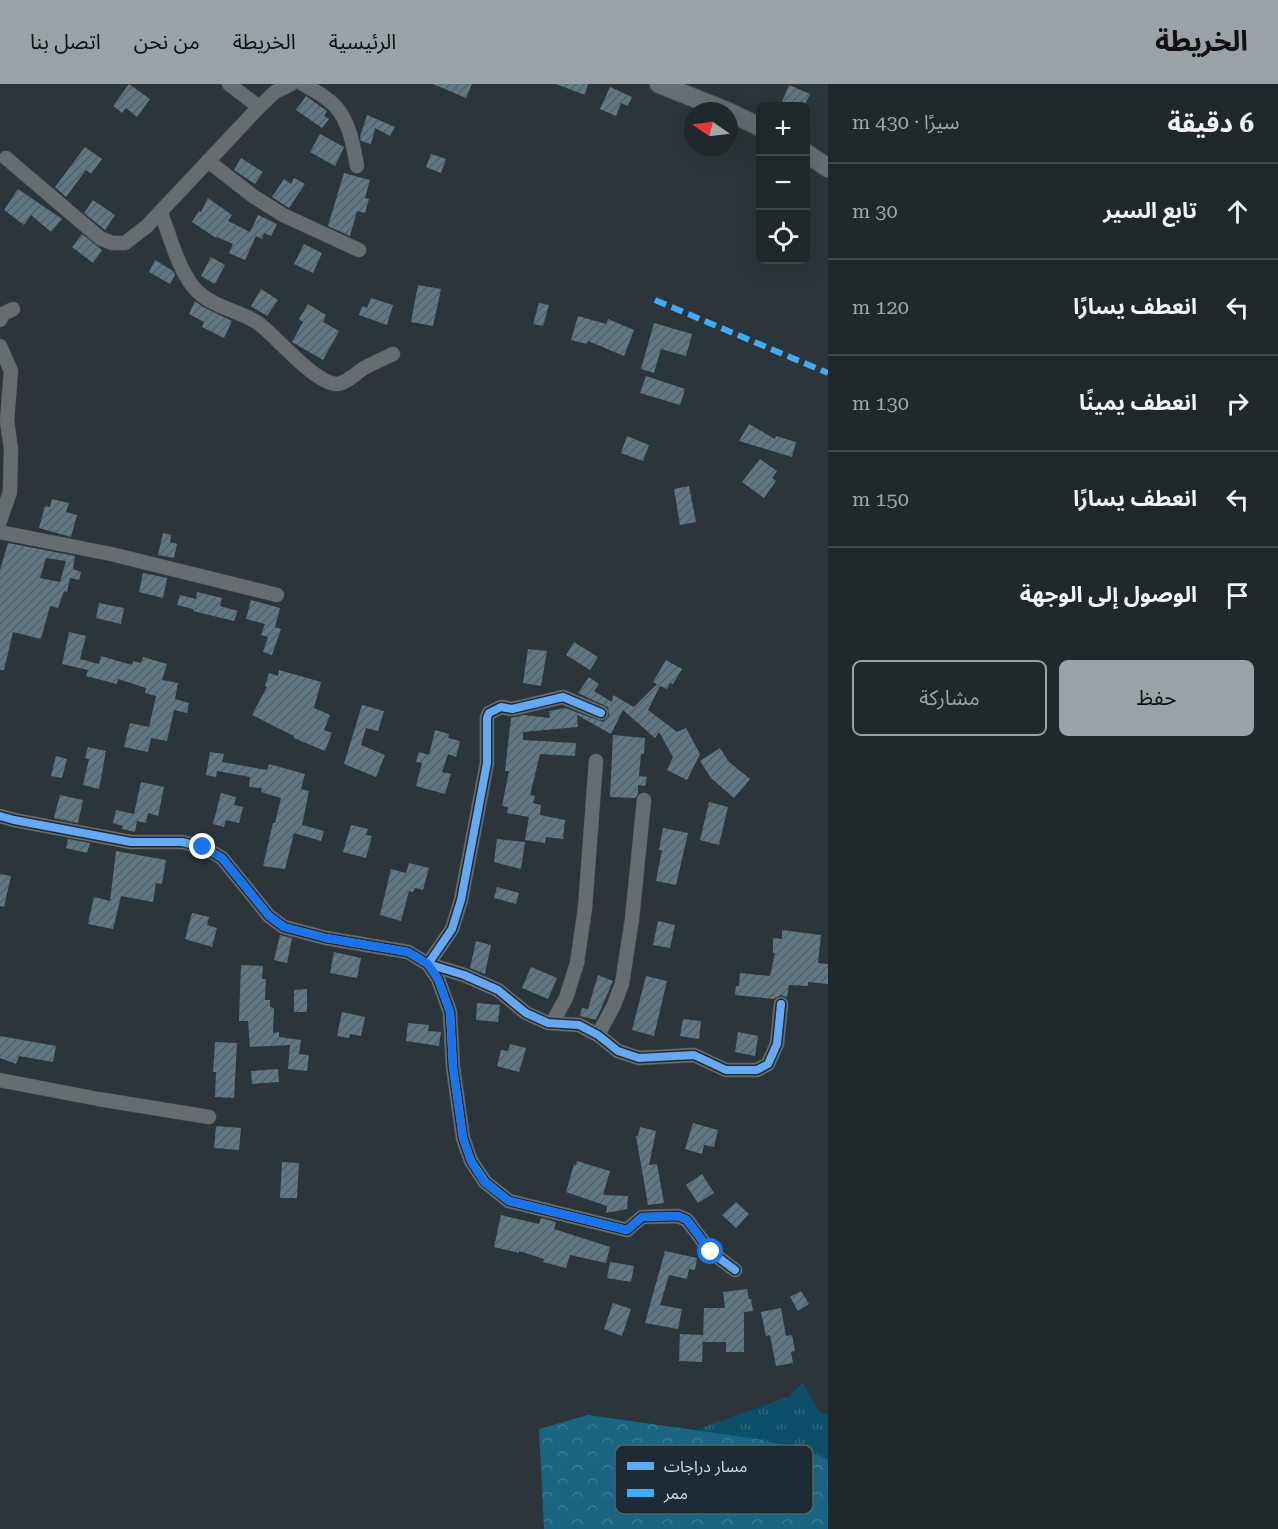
<!DOCTYPE html>
<html lang="ar">
<meta charset="utf-8">
<style>
:root{--surface:#21282b;--page:#2d3437;--text:#f1f3f6;--muted:#a2a6a9;--line:#3e4447;--accent:#99a2a6}
body{margin:0;font-family:"Roboto Serif","Noto Sans Arabic",serif;background:var(--page);color:var(--text);direction:rtl}
.controls{position:absolute;right:18px;top:18px;display:grid;overflow:hidden;border-radius:9px;box-shadow:0 6px 24px #0002}
.controls button{width:54px;height:54px;display:grid;place-items:center;padding:0;border:0;border-bottom:2px solid var(--line);background:var(--surface);color:var(--text);font:30px sans-serif}
.compass{position:absolute;left:684px;top:18px;width:54px;height:54px;border-radius:50%;background:var(--surface);box-shadow:0 6px 24px #0002;rotate:284deg}
.stop{position:absolute;width:18px;height:18px;margin:-14px;border:4px solid #1a73e8;border-radius:50%;background:#fff}
.stop.end{background:#1a73e8;border-color:#fff;box-shadow:0 2px 6px #0008}
.list{margin:0;padding:0;list-style:none}
h2{display:flex;justify-content:space-between;align-items:center;height:78px;margin:0;padding:0 24px;font-size:26px}
h2 small{font-size:20px;font-weight:400;color:var(--muted)}
.list li{display:grid;grid-template-columns:39px 1fr auto;gap:18px;align-items:center;box-sizing:border-box;height:96px;padding:0 24px;border-top:2px solid var(--line)}
.list b{display:block;font-size:22px;white-space:nowrap}
.list em{font-size:20px;font-style:normal;color:var(--muted)}
.actions{display:flex;gap:12px;padding:18px 24px}
.actions a{flex:1;padding:14px 0;border:2px solid var(--accent);border-radius:9px;text-align:center;font-size:21px;color:var(--accent)}
.actions .main{background:var(--accent);color:#111}
.icon{flex:none;width:33px;height:33px;fill:none;stroke:currentColor;stroke-width:2;stroke-linecap:round;stroke-linejoin:round}
.map{position:relative;flex:none;width:828px;height:1445px;overflow:hidden;direction:ltr}
header{display:flex;align-items:center;gap:36px;box-sizing:border-box;height:84px;padding:0 30px;background:var(--accent);color:#111}
header strong{font-size:28px}
nav{display:flex;gap:33px;margin-inline-start:auto;font-size:21px}
main{display:flex}
aside{flex:1;background:var(--surface)}
.map>svg:first-child{display:block}
.grass{fill:url(#grass-tufts)}
.forest{fill:url(#forest-crowns)}
.building{fill:url(#building-hatch);fill-rule:evenodd}
.lines{fill:none;stroke-linecap:round;stroke-linejoin:round}
.street-casing{stroke:#4b5256;stroke-width:15}
.secondary-casing{stroke:#4b5256;stroke-width:20}
.street{stroke:#666c70;stroke-width:14}
.secondary{stroke:#666f73;stroke-width:18}
.quiet{stroke:#42abf6;stroke-width:6;stroke-dasharray:12 6;stroke-linecap:butt}
.cycleway-casing{stroke:#1d2c34;stroke-width:11}
.cycleway{stroke:#66a8f1;stroke-width:8}
.route{stroke:#1a73e8;stroke-width:8}
.key{fill:#1d2c34;stroke:#546168;stroke-width:1.5}
.key-label{font-size:16px;fill:#d3dce1}
</style>
<header>
<strong>الخريطة</strong>
<nav><a>الرئيسية</a><a>الخريطة</a><a>من نحن</a><a>اتصل بنا</a></nav>
</header>
<main>
<aside>
<h2>6 دقيقة<small>سيرًا · 430 m</small></h2>
<ul class="list">
<li><svg class="icon" aria-label="ahead" viewBox="0 0 24 24"><path d="M12 20V5M6 11l6-6 6 6"/></svg><div><b>تابع السير</b></div><em>30 m</em></li>
<li><svg class="icon" aria-label="left" viewBox="0 0 24 24"><path d="M17 20v-9H6M10 6l-5 5 5 5"/></svg><div><b>انعطف يسارًا</b></div><em>120 m</em></li>
<li><svg class="icon" aria-label="right" viewBox="0 0 24 24"><path d="M7 20v-9h11M14 6l5 5-5 5"/></svg><div><b>انعطف يمينًا</b></div><em>130 m</em></li>
<li><svg class="icon" aria-label="left" viewBox="0 0 24 24"><path d="M17 20v-9H6M10 6l-5 5 5 5"/></svg><div><b>انعطف يسارًا</b></div><em>150 m</em></li>
<li><svg class="icon" aria-label="arrive" viewBox="0 0 24 24"><path d="M6 21V4h12l-3 4 3 4H6"/></svg><div><b>الوصول إلى الوجهة</b></div></li>
</ul>
<div class="actions"><a class="main">حفظ</a><a>مشاركة</a></div>
</aside>
<div class="map">
<svg width="828" height="1445" viewBox="0 0 828 1445">
<defs>
<pattern id="grass-tufts" width="24" height="20" patternUnits="userSpaceOnUse" patternTransform="scale(1.5)"><rect width="24" height="20" fill="#0d4e69"/><path d="M3 7l-1-3M5 7V3M7 7l1-3M15 17l-1-3M17 17v-4M19 17l1-3" fill="none" stroke="#2f677e"/></pattern>
<pattern id="forest-crowns" width="20" height="18" patternUnits="userSpaceOnUse" patternTransform="scale(1.5)"><rect width="20" height="18" fill="#1a6584"/><path d="M2 6a3 3 0 1 1 6 0M12 15a3 3 0 1 1 6 0" fill="none" stroke="#3a7a95"/></pattern>
<pattern id="building-hatch" width="6" height="6" patternUnits="userSpaceOnUse" patternTransform="scale(1.5)"><rect width="6" height="6" fill="#607883"/><path d="M-1 1l2-2M0 6l6-6M5 7l2-2" fill="none" stroke="#53626a"/></pattern>
</defs>
<rect width="100%" height="100%" fill="#2c3539"/>
<polygon class="grass" points="803,1299 819,1327 828,1331 828,1376 805,1366 695,1346 788,1313"/>
<polygon class="forest" points="588,1331 758,1355 805,1366 828,1376 828,1445 544,1445 539,1345"/>
<g class="building">
<polygon points="129,0 150,15 137,33 126,24 122,29 113,22"/>
<polygon points="433,0 472,0 466,14"/>
<polygon points="556,0 588,0 585,11"/>
<polygon points="789,1 810,10 804,22 792,22 782,18"/>
<polygon points="610,3 632,13 628,22 621,19 616,32 600,25"/>
<polygon points="306,12 327,27 324,32 329,35 322,44 296,26"/>
<polygon points="367,31 395,43 390,52 375,44 371,60 361,57 360,53"/>
<polygon points="320,50 344,63 335,82 310,68"/>
<polygon points="85,63 102,75 91,90 86,86 66,113 55,103"/>
<polygon points="431,70 446,75 441,89 426,83"/>
<polygon points="241,74 263,88 255,100 234,86"/>
<polygon points="344,89 370,96 365,114 369,115 365,129 357,127 350,152 328,142"/>
<polygon points="294,94 305,100 289,124 272,113 284,95 291,100"/>
<polygon points="18,105 62,135 51,148 31,131 24,141 4,126"/>
<polygon points="208,114 232,131 228,137 250,148 258,131 277,140 271,152 264,149 262,155 256,152 245,176 229,169 233,160 217,153 216,154 192,138 199,127 201,128"/>
<polygon points="93,116 115,131 105,146 84,129"/>
<polygon points="82,150 102,166 93,179 72,163"/>
<polygon points="304,160 322,169 313,189 294,180"/>
<polygon points="211,173 225,181 215,200 201,192"/>
<polygon points="155,176 173,187 175,191 170,200 149,188"/>
<polygon points="418,201 441,205 433,242 411,238"/>
<polygon points="261,205 278,216 267,232 251,222"/>
<polygon points="371,214 393,221 387,241 359,231 362,222 367,224"/>
<polygon points="195,217 203,223 232,237 224,254 202,243 204,238 189,230"/>
<polygon points="539,219 549,221 543,242 533,240"/>
<polygon points="308,220 326,231 323,238 339,247 323,276 292,258 303,238 299,235"/>
<polygon points="578,232 606,240 608,235 634,246 624,272 588,257 587,260 571,256"/>
<polygon points="654,239 692,250 686,272 661,265 654,289 641,285"/>
<polygon points="646,292 685,305 680,321 640,309"/>
<polygon points="749,340 775,355 776,352 796,358 792,373 739,357"/>
<polygon points="627,352 649,361 643,377 621,369"/>
<polygon points="760,375 777,387 772,394 776,397 764,414 742,398"/>
<polygon points="689,402 696,438 680,441 674,405"/>
<polygon points="52,415 69,419 66,428 77,431 71,453 39,444 45,422 50,423"/>
<polygon points="163,449 171,451 170,458 177,460 174,474 158,471"/>
<path d="M8,459l67,13 -2,13 8,3 -2,8 -9,-2 -3,14 -3,-1 -6,17 -8,-2 -9,33 -28,-7 -9,38h-4v-100zM46,474l20,3 -6,21 -20,-4z"/>
<polygon points="143,489 167,494 163,514 139,508"/>
<polygon points="197,508 222,514 220,522 238,527 234,537 193,527 193,525 177,521 180,511 196,515"/>
<polygon points="251,516 280,524 275,543 281,545 272,571 263,568 268,553 261,551 265,540 246,535"/>
<polygon points="99,519 124,524 121,540 96,534"/>
<polygon points="69,548 86,552 80,575 99,580 101,572 132,581 133,577 141,579 143,573 167,580 162,596 178,599 175,615 189,619 187,629 174,626 167,657 151,654 148,668 124,663 130,639 149,643 156,612 145,609 146,604 118,595 117,600 86,592 88,586 62,580"/>
<polygon points="574,558 598,573 590,586 566,571"/>
<polygon points="528,565 547,567 541,602 523,599"/>
<polygon points="666,576 682,585 673,600 670,599 667,605 660,602 648,626 677,648 686,644 700,670 687,696 667,686 673,673 659,648 655,654 623,626 611,650 577,631 578,643 523,648 523,656 576,659 575,672 540,670 530,711 535,712 533,719 541,721 540,731 565,736 563,755 546,753 545,759 525,756 529,733 507,729 508,723 502,722 509,687 505,687 511,634 524,631 550,634 549,627 565,624 603,638 609,632 608,623 578,609 589,593 599,600 594,607 612,618 613,611 634,623 657,600 653,598"/>
<polygon points="279,586 321,598 314,624 330,631 324,646 332,649 325,667 294,654 294,652 252,631 267,603 265,602 269,589 278,592"/>
<polygon points="362,621 384,627 378,647 366,644 361,661 385,671 376,693 344,680"/>
<polygon points="435,646 449,650 448,654 460,657 456,673 448,670 442,688 451,690 445,710 416,702 422,679 416,678 419,668 429,671"/>
<polygon points="613,651 645,654 644,670 641,670 639,692 647,693 645,702 638,701 638,710 635,714 610,713"/>
<polygon points="88,663 106,667 99,705 83,701 89,675 85,674"/>
<polygon points="720,664 729,678 750,695 734,714 711,694 700,677"/>
<polygon points="210,668 224,670 222,678 267,686 269,680 305,690 301,705 309,707 302,741 324,747 321,757 294,749 285,785 263,782 273,739 275,739 281,714 261,708 262,704 249,703 250,693 217,687 216,693 206,691"/>
<polygon points="56,672 67,675 62,694 51,692"/>
<polygon points="141,698 164,703 158,732 148,729 146,739 137,737 135,748 122,745 123,742 113,739 116,726 134,730"/>
<polygon points="221,709 236,713 234,721 243,723 239,739 226,736 224,743 213,740"/>
<polygon points="60,711 83,716 78,739 54,734"/>
<polygon points="709,718 728,723 719,761 700,756"/>
<polygon points="351,741 368,745 366,751 372,752 366,774 343,768"/>
<polygon points="663,744 688,749 676,801 656,797 662,766 659,766"/>
<polygon points="68,755 90,759 87,769 66,764"/>
<polygon points="497,755 525,758 521,785 494,778"/>
<polygon points="116,767 166,776 162,800 156,799 153,818 121,812 113,845 88,840 94,813 110,817"/>
<polygon points="409,779 429,784 423,806 415,804 413,808 409,807 401,837 380,831 391,785 406,789"/>
<polygon points="0,790 11,792 4,823 0,822"/>
<polygon points="497,803 519,809 516,820 494,814"/>
<polygon points="192,829 209,833 207,841 217,844 212,863 185,855"/>
<polygon points="658,837 675,841 670,864 653,861"/>
<polygon points="782,846 821,851 818,879 828,880 828,900 808,898 808,902 789,901 787,913 781,911 773,915 735,911 736,902 739,902 740,889 770,892 775,869 773,869 773,854 782,855"/>
<polygon points="280,851 292,854 287,879 274,876"/>
<polygon points="476,857 491,861 485,890 470,884"/>
<polygon points="334,868 361,874 357,894 330,889"/>
<polygon points="241,881 263,882 262,895 266,895 265,916 270,916 270,923 274,924 273,949 279,948 279,953 301,956 299,970 309,971 307,987 288,985 290,961 250,963 248,937 239,937"/>
<polygon points="531,883 557,894 548,915 522,904"/>
<polygon points="598,891 613,897 596,936 580,932 582,924 588,925"/>
<polygon points="646,892 667,897 654,952 632,946"/>
<polygon points="307,905 307,928 294,928 294,906"/>
<polygon points="477,919 500,921 498,938 476,936"/>
<polygon points="342,928 365,933 361,952 350,950 349,954 337,952"/>
<polygon points="683,935 701,937 699,955 680,952"/>
<polygon points="408,939 429,941 428,947 441,948 439,962 406,957"/>
<polygon points="738,948 758,952 755,972 735,968"/>
<polygon points="0,952 56,962 53,978 19,972 16,980 0,974"/>
<polygon points="215,958 237,959 234,1014 215,1013 216,988 213,988"/>
<polygon points="510,960 526,964 519,988 497,982 501,966 508,967"/>
<polygon points="278,985 279,998 252,1000 251,987"/>
<polygon points="693,1039 718,1046 714,1063 704,1061 702,1070 685,1065"/>
<polygon points="216,1042 241,1044 239,1066 214,1064"/>
<polygon points="640,1043 656,1047 649,1081 657,1080 664,1119 648,1121 636,1052 638,1052"/>
<polygon points="577,1077 610,1087 603,1111 628,1112 627,1125 606,1129 607,1122 566,1108 574,1080 576,1081"/>
<polygon points="282,1078 299,1079 297,1114 280,1114"/>
<polygon points="702,1090 714,1109 698,1119 686,1101"/>
<polygon points="736,1118 749,1130 736,1144 722,1131"/>
<polygon points="501,1131 539,1140 541,1134 556,1138 554,1145 610,1163 606,1179 570,1171 566,1184 543,1178 544,1175 519,1167 519,1169 494,1163"/>
<polygon points="665,1167 697,1174 695,1186 689,1185 687,1195 669,1191 660,1221 682,1225 678,1245 645,1239"/>
<polygon points="610,1178 634,1182 631,1198 607,1194"/>
<polygon points="747,1205 749,1215 751,1215 753,1227 744,1228 744,1268 726,1268 726,1258 703,1258 704,1224 725,1224 723,1208"/>
<polygon points="801,1207 809,1220 798,1227 790,1213"/>
<polygon points="613,1219 631,1225 622,1252 604,1245"/>
<polygon points="781,1224 786,1252 792,1251 795,1267 791,1268 793,1279 776,1282 770,1251 766,1252 761,1228"/>
<polygon points="680,1250 703,1251 702,1278 679,1277"/>
</g>
<g class="lines">
<defs>
<g id="street">
<polyline points="229,0 259,23"/>
<path d="M303,0c8,5 17,9 24,15 21,14 26,44 30,67"/>
<polyline points="6,74 100,154 112,159 125,159 147,142 259,23 275,8 291,0"/>
<polyline points="208,77 253,112 283,131 359,166"/>
<path d="M161,129c9,23 18,60 36,78 17,17 42,19 61,32 18,13 57,61 79,61 10,-1 19,-11 27,-16 9,-5 19,-9 29,-14"/>
<polyline points="0,236 3,230 13,225"/>
<polyline points="0,262 11,287 7,337 11,365 10,408 0,437"/>
<polyline points="0,448 111,470 277,511"/>
<polyline points="601,629 563,613 512,625 501,623 489,629 487,634 487,679 461,816 452,845 428,880 464,891 498,906 526,929 548,939 579,941 598,951 618,967 639,974 694,971 726,986 757,986 768,980 777,960 781,920"/>
<polyline points="0,732 14,736 131,758 182,758 203,763 222,774 269,832 284,843 326,854 408,868 428,880 438,895 450,928 453,983 463,1054 471,1077 485,1098 509,1117 627,1146 642,1133 678,1132 687,1136 711,1168 735,1186"/>
<polyline points="552,939 566,914 577,879 585,824 596,677"/>
<polyline points="598,951 614,921 622,900 632,835 644,716"/>
<polyline points="0,996 98,1015 209,1033"/>
</g>
<g id="secondary">
<polyline points="659,0 727,27"/>
<polyline points="729,28 760,43"/>
<polyline points="806,69 828,84"/>
</g>
</defs>
<use href="#street" class="street-casing"/>
<use href="#secondary" class="secondary-casing"/>
<use href="#street" class="street"/>
<use href="#secondary" class="secondary"/>
<polyline class="quiet" points="655,216 828,289"/>
<defs>
<g id="cycleway">
<polyline points="601,629 563,613 512,625 501,623 489,629 487,634 487,679 461,816 452,845 428,880 464,891 498,906 526,929 548,939 579,941 598,951 618,967 639,974 694,971 726,986 757,986 768,980 777,960 781,920"/>
<polyline points="0,732 14,736 131,758 182,758 203,763 222,774 269,832 284,843 326,854 408,868 428,880 438,895 450,928 453,983 463,1054 471,1077 485,1098 509,1117 627,1146 642,1133 678,1132 687,1136 711,1168 735,1186"/>
</g>
</defs>
<use href="#cycleway" class="cycleway-casing"/>
<use href="#cycleway" class="cycleway"/>
</g>
<g class="lines">
<polyline class="route" points="203,763 222,774 269,832 284,843 326,854 408,868 428,880 438,895 450,928 453,983 463,1054 471,1077 484,1098 509,1117 627,1146 642,1133 678,1132 687,1136 711,1168"/>
</g>
<rect x="615" y="1361" width="198" height="69" rx="9" class="key"/>
<rect x="627" y="1378" width="27" height="8" fill="#66a8f1"/>
<rect x="627" y="1405" width="27" height="8" fill="#42abf6"/>
<g class="key-label">
<text x="664" y="1388">مسار دراجات</text>
<text x="664" y="1415">ممر</text>
</g>
</svg>
<div class="controls">
<button>+</button>
<button>−</button>
<button><svg class="icon" aria-label="locate" viewBox="0 0 24 24"><circle cx="12" cy="12" r="6"/><path d="M12 2v4M12 18v4M2 12h4M18 12h4"/></svg></button>
</div>
<svg class="compass" viewBox="-18 -18 36 36"><path d="M0-13l5 13h-10z" fill="#e53935"/><path d="M0 13l5-13h-10z" fill="#a2a6a9"/></svg>
<div class="stop" style="left:711px;top:1168px"></div>
<div class="stop end" style="left:203px;top:763px"></div>
</div>
</main>
